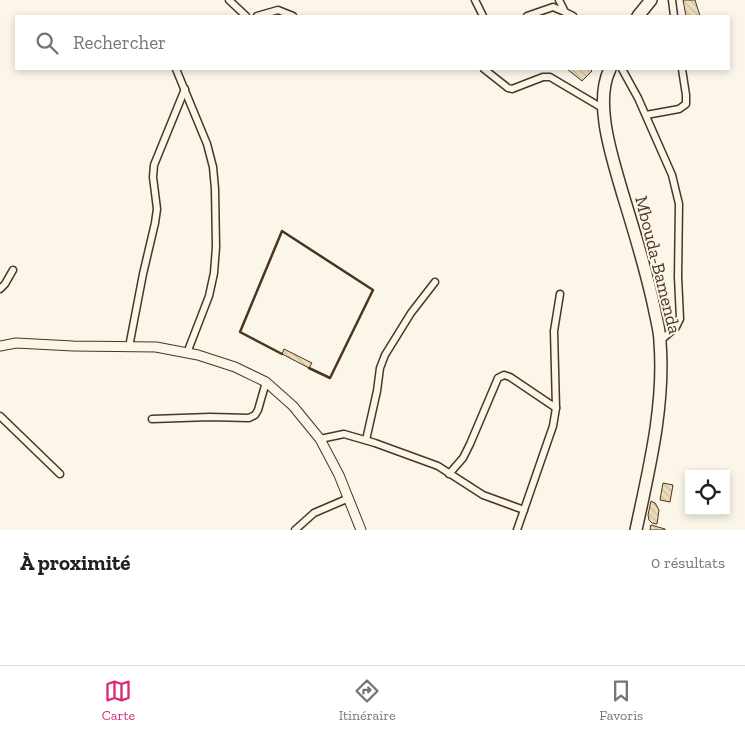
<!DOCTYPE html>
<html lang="fr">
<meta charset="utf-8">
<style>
:root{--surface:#fff;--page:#f2f2f2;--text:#202124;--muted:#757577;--line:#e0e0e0;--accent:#db2777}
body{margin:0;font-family:"Zilla Slab",serif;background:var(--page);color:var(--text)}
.controls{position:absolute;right:15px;bottom:15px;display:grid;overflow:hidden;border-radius:0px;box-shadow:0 2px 8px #0003}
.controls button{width:45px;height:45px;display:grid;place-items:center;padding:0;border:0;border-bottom:1px solid var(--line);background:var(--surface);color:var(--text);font:25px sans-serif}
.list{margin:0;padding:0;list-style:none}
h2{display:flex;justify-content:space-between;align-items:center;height:65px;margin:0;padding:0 20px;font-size:21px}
h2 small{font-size:16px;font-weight:400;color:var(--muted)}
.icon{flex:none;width:28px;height:28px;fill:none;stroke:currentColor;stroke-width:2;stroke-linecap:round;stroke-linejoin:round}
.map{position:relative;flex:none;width:745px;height:530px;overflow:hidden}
.search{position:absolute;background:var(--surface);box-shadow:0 2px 8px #0003;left:15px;right:15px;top:15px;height:55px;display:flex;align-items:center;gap:12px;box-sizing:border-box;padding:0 18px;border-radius:0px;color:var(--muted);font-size:19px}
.sheet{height:135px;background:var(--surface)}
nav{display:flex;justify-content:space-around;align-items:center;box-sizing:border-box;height:70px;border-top:1px solid var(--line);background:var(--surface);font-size:14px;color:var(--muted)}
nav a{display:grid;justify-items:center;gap:2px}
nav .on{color:var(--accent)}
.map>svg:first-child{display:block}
.building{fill:url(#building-back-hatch);stroke:#4a3520}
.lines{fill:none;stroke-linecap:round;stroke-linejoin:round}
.street-casing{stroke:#4a3520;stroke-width:9}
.secondary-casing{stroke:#4a3520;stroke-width:11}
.highway-casing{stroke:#4a3520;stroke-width:14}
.street{stroke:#fbf6e9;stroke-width:6}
.secondary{stroke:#fbf6e9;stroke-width:9}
.highway{stroke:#fbf6e9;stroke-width:11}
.wall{stroke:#4a3520;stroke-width:2.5}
.labels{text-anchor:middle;stroke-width:4;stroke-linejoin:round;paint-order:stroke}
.street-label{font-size:18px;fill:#4a3520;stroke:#fbf6e9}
</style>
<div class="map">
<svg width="745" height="530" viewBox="0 0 745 530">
<defs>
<pattern id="building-back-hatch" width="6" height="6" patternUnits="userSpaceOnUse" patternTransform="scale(1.25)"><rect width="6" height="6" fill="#ecdcbc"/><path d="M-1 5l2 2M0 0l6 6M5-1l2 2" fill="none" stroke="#ccbda1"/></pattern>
</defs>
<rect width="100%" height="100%" fill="#fbf6e9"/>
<g class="building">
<polygon points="683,0 695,0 700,16 686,16"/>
<polygon points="567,69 590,69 592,71 582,81"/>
<polygon points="284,349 312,363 309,368 282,354"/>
<polygon points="663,483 673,485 670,502 660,500"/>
<polygon points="651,501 655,503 659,510 657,524 652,523 649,520 648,515"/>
<polygon points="651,525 665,529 665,530 650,530"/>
</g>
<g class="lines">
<defs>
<g id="street">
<polyline points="229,0 246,16"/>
<polyline points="475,0 483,16"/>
<polyline points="559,0 565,12 573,16"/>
<polyline points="672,0 674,16"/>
<polyline points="257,16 278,10 293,16"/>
<polyline points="527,16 553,7 565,12"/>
<polyline points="176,69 207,144 213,167 215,189 216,247 214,273 209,296 187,353"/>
<polyline points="484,69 508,88 512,89 543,77 550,77 604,109"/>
<polyline points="622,69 638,98 672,175 679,204 678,277 680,319 676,327 660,341"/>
<polyline points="646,115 679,109 686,104 686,95 682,69"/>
<polyline points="0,289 5,284 13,270"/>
<polyline points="129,347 143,274 155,223 157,209 153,177 154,165 185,89"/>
<polyline points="0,416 60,474"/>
<polyline points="152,419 210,417 249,418 255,415 258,410 266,382"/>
<polyline points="320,439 344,434 375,443 438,466 483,495 524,510"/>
<polyline points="366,440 377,391 380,368 385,355 411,313 435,282"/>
<polyline points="449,474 463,458 470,444 498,378 504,375 510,377 556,408"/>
<polyline points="295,530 314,513 349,498"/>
<polyline points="517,530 553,426 556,408 554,331 560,294"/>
</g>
<polyline id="secondary" points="0,346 16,343 73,346 156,347 198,355 235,367 266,382 293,406 320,439 339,475 361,530"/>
<g id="highway">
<polyline points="638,16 651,0"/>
<path d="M610,69c-17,34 3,91 13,126 12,39 24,77 32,117 2,10 5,20 5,30 5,63 -11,127 -24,188"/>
</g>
</defs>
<use href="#street" class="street-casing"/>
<use href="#secondary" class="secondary-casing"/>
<use href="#highway" class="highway-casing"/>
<use href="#street" class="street"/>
<use href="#secondary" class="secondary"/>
<use href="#highway" class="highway"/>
<polyline class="wall" points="282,354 240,332 282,231 373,290 330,378 309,368"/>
</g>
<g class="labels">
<g class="street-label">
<text transform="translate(658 265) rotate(76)" y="6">Mbouda-Bamenda</text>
</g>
</g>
</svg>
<div class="controls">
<button><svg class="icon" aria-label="locate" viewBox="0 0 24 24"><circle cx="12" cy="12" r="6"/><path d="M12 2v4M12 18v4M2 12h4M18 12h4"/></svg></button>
</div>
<div class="search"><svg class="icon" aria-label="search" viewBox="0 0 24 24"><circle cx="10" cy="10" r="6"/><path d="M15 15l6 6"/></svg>Rechercher</div>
</div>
<section class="sheet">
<h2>À proximité<small>0 résultats</small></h2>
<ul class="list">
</ul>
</section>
<nav>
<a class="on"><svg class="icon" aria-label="map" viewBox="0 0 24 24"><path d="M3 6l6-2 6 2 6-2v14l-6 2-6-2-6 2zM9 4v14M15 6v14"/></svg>Carte</a>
<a><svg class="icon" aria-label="directions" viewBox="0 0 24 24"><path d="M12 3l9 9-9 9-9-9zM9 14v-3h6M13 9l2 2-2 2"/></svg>Itinéraire</a>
<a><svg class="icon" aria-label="saved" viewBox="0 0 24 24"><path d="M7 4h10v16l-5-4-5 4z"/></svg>Favoris</a>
</nav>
